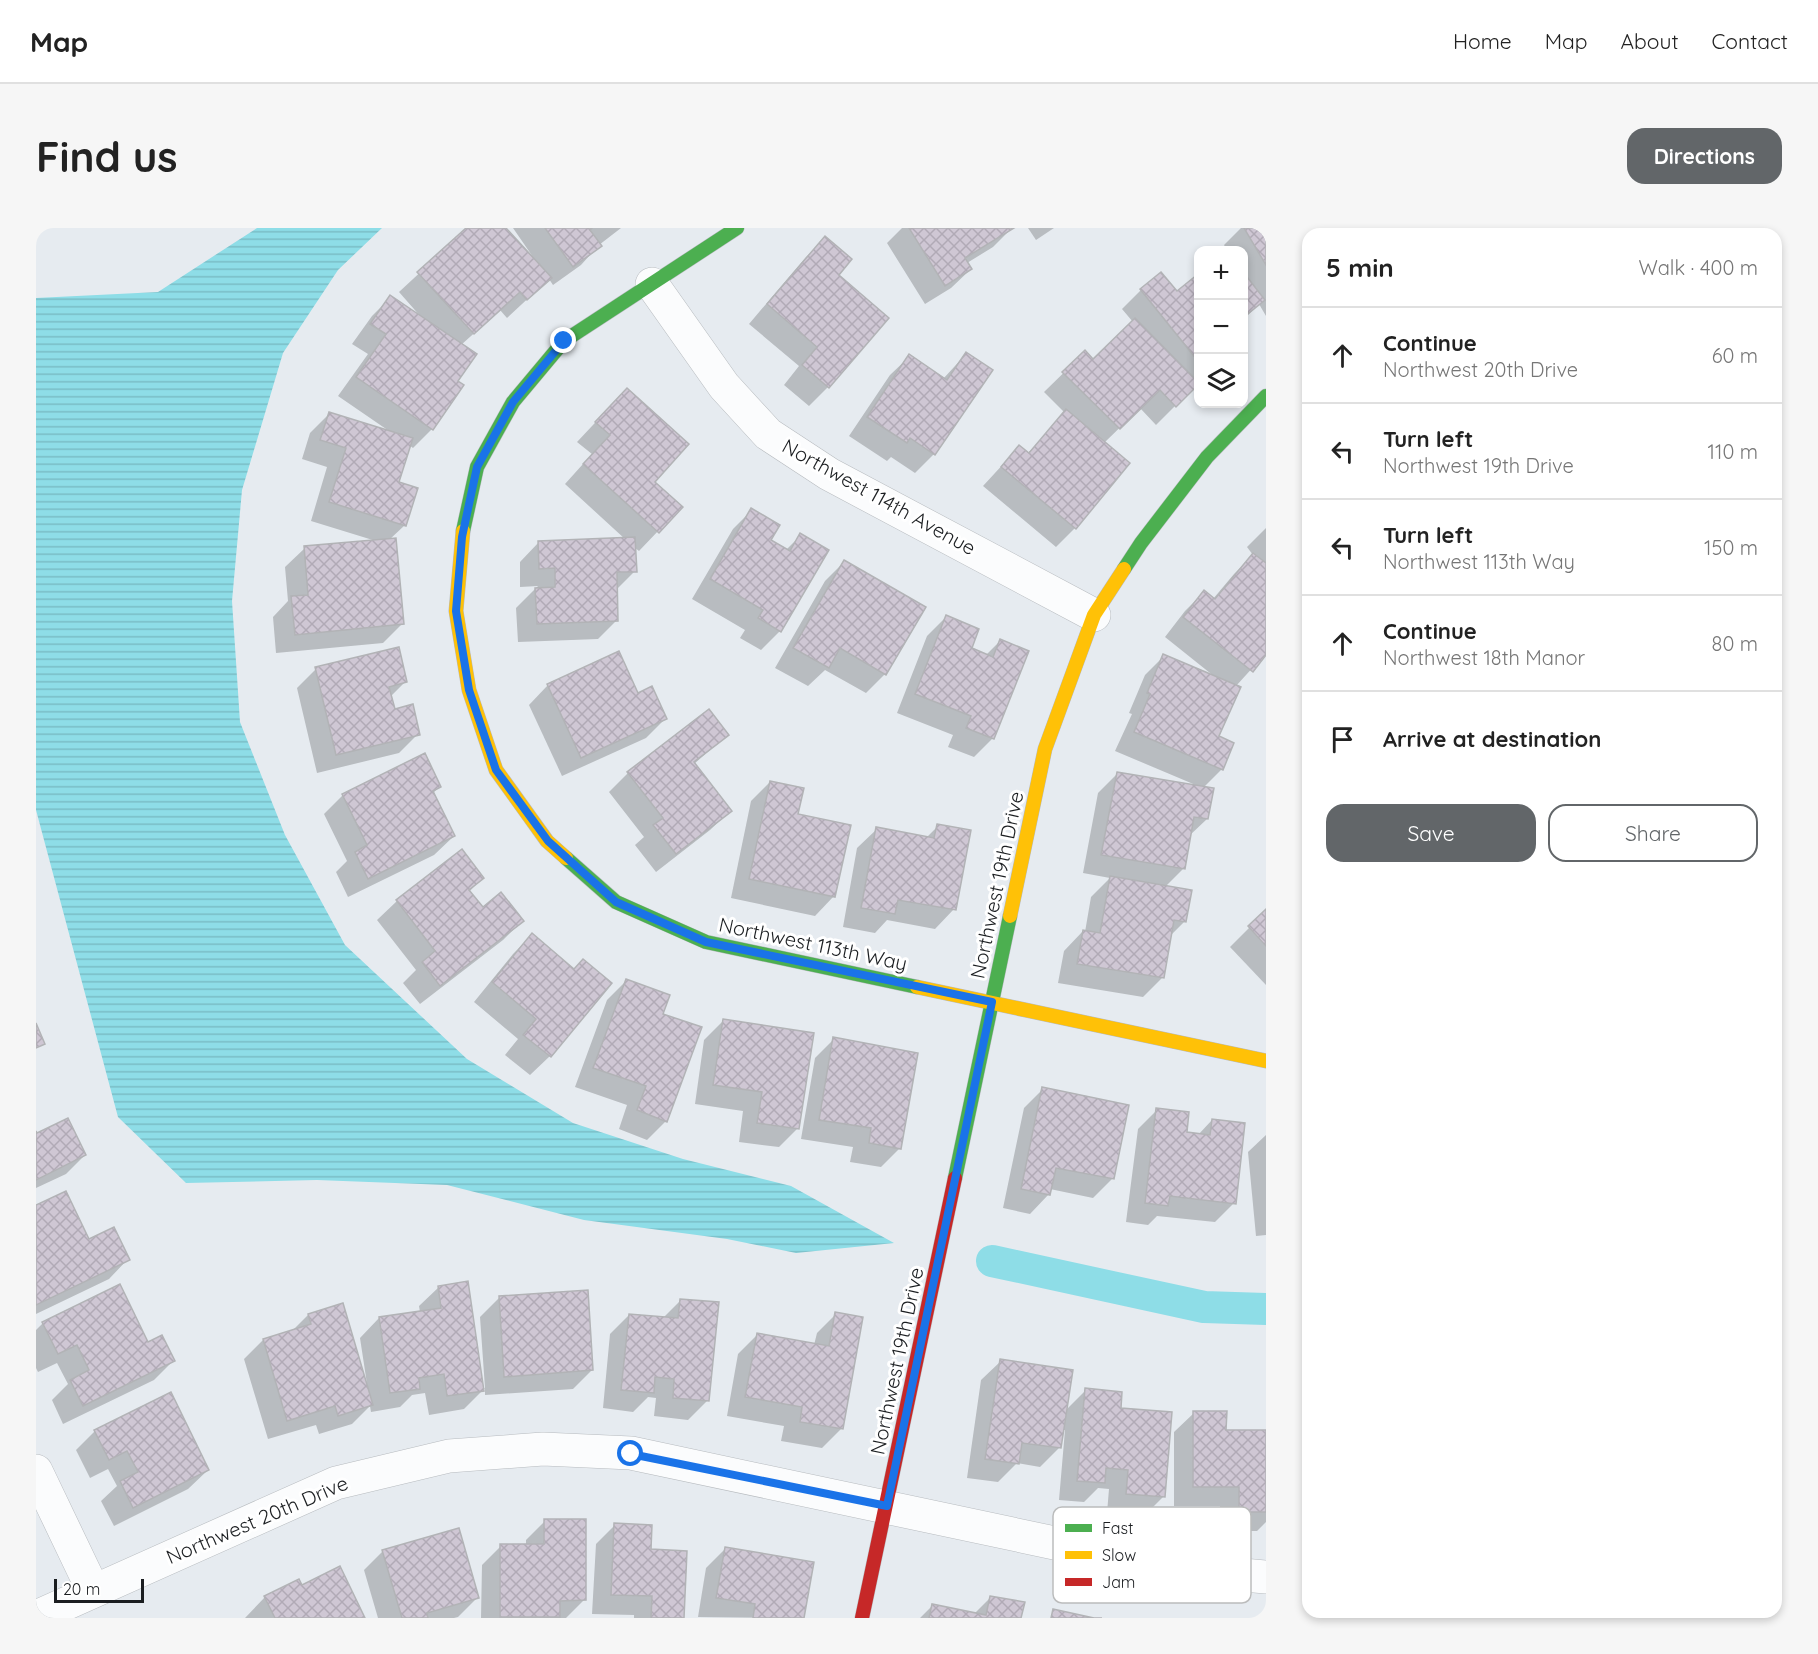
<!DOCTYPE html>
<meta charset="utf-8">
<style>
:root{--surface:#fff;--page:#f6f6f6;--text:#222;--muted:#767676;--line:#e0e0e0;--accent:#626669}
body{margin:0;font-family:Quicksand,sans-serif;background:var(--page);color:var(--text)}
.controls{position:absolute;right:18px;top:18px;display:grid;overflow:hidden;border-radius:12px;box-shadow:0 3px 9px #0003}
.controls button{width:54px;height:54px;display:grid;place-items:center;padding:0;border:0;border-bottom:2px solid var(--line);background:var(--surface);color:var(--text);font:30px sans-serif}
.scale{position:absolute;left:18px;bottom:15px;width:90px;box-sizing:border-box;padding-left:6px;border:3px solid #1b1e21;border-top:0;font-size:16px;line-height:21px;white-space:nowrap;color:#1b1e21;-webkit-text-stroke:4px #fff;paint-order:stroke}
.stop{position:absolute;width:18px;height:18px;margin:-14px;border:4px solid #1a73e8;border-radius:50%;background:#fff}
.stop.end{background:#1a73e8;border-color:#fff;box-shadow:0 2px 6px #0008}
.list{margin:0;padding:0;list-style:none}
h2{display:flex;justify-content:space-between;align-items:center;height:78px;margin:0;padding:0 24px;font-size:26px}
h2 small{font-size:20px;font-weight:400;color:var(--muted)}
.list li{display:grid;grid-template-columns:39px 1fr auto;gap:18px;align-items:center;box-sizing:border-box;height:96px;padding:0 24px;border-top:2px solid var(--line)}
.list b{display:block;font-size:22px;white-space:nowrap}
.list p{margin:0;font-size:20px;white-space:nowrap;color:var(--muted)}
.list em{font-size:20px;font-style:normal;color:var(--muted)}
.actions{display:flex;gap:12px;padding:18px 24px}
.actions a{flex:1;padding:14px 0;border:2px solid var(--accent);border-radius:18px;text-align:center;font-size:21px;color:var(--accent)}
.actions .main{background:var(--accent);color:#fff}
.icon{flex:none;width:33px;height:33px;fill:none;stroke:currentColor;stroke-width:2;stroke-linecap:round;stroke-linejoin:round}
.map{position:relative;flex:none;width:1230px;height:1390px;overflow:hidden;border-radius:18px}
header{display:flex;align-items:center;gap:36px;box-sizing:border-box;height:84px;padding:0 30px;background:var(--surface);border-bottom:2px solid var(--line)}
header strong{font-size:28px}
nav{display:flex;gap:33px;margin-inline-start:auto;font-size:21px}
.intro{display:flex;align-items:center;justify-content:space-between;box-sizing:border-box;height:144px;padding:0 36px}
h1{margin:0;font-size:42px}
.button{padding:15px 27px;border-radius:18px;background:var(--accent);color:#fff;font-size:21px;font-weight:700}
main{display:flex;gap:36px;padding:0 36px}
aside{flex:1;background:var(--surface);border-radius:18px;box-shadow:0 3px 9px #0003}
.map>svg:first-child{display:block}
.water{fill:url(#water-rules)}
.shadow{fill:#0003}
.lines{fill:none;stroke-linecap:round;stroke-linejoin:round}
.canal{stroke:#8edde7;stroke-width:32}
.building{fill:url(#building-cross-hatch);stroke:#b2b3b6;stroke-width:1.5}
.street-casing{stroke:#b7bbbf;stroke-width:34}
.fast-casing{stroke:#b7bbbf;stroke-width:15}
.slow-casing{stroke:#b7bbbf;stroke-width:15}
.jam-casing{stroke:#b7bbbf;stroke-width:15}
.street{stroke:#fbfcfd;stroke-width:33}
.fast{stroke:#4caf50;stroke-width:14}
.slow{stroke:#ffc107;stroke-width:14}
.jam{stroke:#c62828;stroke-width:14}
.route{stroke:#1a73e8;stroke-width:8}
.labels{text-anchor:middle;stroke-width:6;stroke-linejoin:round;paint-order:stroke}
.street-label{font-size:20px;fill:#1b1e21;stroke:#fff}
.key{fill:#fff;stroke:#bbbcbc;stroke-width:1.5}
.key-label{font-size:16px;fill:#1b1e21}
</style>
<header>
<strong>Map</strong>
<nav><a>Home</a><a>Map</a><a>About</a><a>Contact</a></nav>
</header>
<div class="intro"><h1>Find us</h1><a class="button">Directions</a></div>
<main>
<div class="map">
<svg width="1230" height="1390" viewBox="0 0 1230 1390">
<defs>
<pattern id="water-rules" width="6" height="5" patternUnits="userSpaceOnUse" patternTransform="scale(1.5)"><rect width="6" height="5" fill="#8edde7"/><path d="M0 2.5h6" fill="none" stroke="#7abdc6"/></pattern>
<pattern id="building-cross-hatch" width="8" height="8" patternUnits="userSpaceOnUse" patternTransform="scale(1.5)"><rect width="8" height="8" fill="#cfc7d4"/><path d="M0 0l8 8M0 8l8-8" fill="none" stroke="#b1aab6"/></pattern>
</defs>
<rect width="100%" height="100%" fill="#e6ebf0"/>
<polygon class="water" points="221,0 346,0 302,42 247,125 206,262 196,373 204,494 249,607 309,717 431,831 537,895 647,931 755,958 858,1015 760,1025 691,1011 548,992 411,957 281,952 150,955 82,889 0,582 0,70 122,64"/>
<g class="shadow">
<polygon points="432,0 468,0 496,30 497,29 477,0 585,0 563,17 545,37 517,57 513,51 471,90 464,82 425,117 419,153 396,201 377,220 373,217 361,255 369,297 353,312 366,396 347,415 240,425 237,389 252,373 249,339 269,320 340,313 275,293 291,239 266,231 274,205 293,186 353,203 302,168 332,126 316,116 336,88 355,69 385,89 363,64"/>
<polygon points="866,0 976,0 957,19 931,35 935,41 915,60 889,76 851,15"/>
<polygon points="992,0 1018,0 1000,12"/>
<polygon points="1205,0 1230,0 1230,88 1223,76 1208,91 1208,22 1191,22 1188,17"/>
<polygon points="789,10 801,47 851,90 792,159 773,178 748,157 763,138 713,96 770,29"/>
<polygon points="1162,48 1162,155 1120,197 1104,180 1068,215 1039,300 1020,319 947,258 983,219 992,225 1029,185 1008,164 1049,124 1057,133 1097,94 1086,81 1105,62 1140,65"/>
<polygon points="930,126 898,226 879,245 855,229 851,233 813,208 854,147 874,128 907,151"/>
<polygon points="572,181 617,254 645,279 603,323 598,319 599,343 580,362 581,392 562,411 482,414 480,380 502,358 484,359 484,334 503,314 589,311 529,256 556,226 541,214"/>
<polygon points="716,282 732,313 749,323 765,307 744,403 725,422 704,410 709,402 656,371 697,301"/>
<polygon points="1230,300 1230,425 1200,458 1181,509 1186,541 1167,560 1171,591 1153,608 1148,640 1129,659 1149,693 1134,708 1126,750 1107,769 1022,755 1028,723 1047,703 1049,704 1055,669 1074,650 1047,645 1062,565 1082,545 1162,558 1079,523 1096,486 1093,485 1109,447 1128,428 1179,449 1129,409 1149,383 1168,364 1177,371 1198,346 1217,327 1211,319"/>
<polygon points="808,334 849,446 830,465 789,442 772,458 739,440 789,353"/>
<polygon points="910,389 934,421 950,427 964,413 957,510 938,529 912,519 917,507 861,485 891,408"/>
<polygon points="280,441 369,454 354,469 357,482 382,506 363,525 281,545 261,460"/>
<polygon points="512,457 601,467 629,491 610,510 526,548 493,477"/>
<polygon points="691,507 658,536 694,583 674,602 620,644 599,617 608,609 573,564 592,545"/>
<polygon points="734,554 760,587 798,668 779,688 695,670 715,573"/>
<polygon points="403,559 397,565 418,608 398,627 312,669 300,644 311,633 288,586 307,567"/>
<polygon points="902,598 918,681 899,701 851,692 839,705 807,699 821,620 841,601 890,610"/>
<polygon points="425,623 446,650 433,664 446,681 486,693 467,712 384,776 367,755 380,742 341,692 361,673"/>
<polygon points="1230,683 1230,757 1194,719"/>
<polygon points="496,707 538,742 574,755 514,828 494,847 469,827 482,811 438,774 477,726"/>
<polygon points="590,753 630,893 611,912 583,901 591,877 539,859 571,772"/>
<polygon points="687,793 762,900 743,919 703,914 707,883 659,876 668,812"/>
<polygon points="798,811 864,920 845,939 814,934 817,919 765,911 779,830"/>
<polygon points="1007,861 1076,951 1057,970 1014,961 1013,966 994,986 967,980 988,880"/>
<polygon points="1121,882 1149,906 1162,907 1176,892 1198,975 1179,994 1121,988 1112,997 1090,994 1102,901"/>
<polygon points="0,907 49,927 30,946 0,960"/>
<polygon points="1230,907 1230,1007 1220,1008 1212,924"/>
<polygon points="0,979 53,1013 92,1031 73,1051 0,1086"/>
<polygon points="83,1058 111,1116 137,1133 118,1152 27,1196 16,1172 32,1156 21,1135 2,1144 0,1140 0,1102 7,1095"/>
<polygon points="403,1059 447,1160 449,1160 444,1089 463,1070 556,1142 537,1161 449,1167 449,1160 428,1181 393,1187 389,1165 376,1167 364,1179 335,1184 334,1178 316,1196 283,1206 280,1197 232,1211 208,1131 227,1112 256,1103 272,1087 329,1156 331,1156 324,1110 343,1090 384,1084 383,1078"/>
<polygon points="645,1072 672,1172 652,1192 618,1188 620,1170 612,1169 597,1184 567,1180 574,1106 593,1087 627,1090"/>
<polygon points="800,1086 805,1201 786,1220 745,1213 748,1198 691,1188 702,1126 721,1107 778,1117 781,1105"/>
<polygon points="965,1133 1029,1183 1050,1162 1083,1182 1127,1269 1108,1288 1071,1285 1073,1261 1062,1260 1048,1274 1023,1272 1029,1202 1026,1202 1023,1220 1004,1239 981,1235 962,1254 931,1250 945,1152"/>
<polygon points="1158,1185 1189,1203 1230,1203 1230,1294 1221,1303 1184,1303 1184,1278 1138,1278 1138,1204"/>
<polygon points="59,1203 172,1242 152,1261 78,1298 65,1273 81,1258 72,1241 54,1250 40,1222"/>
<polygon points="509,1293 548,1372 530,1390 445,1390 446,1337 465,1318 490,1317 490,1312"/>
<polygon points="579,1297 613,1323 649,1324 646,1390 598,1390 598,1387 556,1386 560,1316"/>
<polygon points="689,1321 776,1335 767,1390 662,1389 670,1340"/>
<polygon points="347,1323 441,1370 422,1389 418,1390 342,1390 328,1342"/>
<polygon points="303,1340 327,1390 209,1390 229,1369 265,1359"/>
<polygon points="955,1369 987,1375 984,1390 884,1390 896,1378 938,1386"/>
</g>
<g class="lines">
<polyline class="canal" points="956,1033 1168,1079 1230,1081"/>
</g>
<g class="building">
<polygon points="430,0 470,0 516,50 491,72 484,64 438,106 381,44"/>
<polygon points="509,0 556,0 554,2 566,18 537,39"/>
<polygon points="873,0 978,0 929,30 936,41 909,58"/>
<polygon points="1208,0 1230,0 1230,37"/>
<polygon points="789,8 816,31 803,47 853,90 793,160 766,137 781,119 731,76"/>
<polygon points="1125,44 1141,63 1162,46 1162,133 1104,61"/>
<polygon points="1208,45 1229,72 1208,89"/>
<polygon points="354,67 441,126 422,153 428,157 397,202 320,149 350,106 334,96"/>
<polygon points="1099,90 1162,154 1162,157 1140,179 1124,162 1084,201 1026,144 1049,122 1057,131"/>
<polygon points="930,124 957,142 899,227 874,210 871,215 831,189 873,126 911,152"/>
<polygon points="591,160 653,216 619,254 647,279 623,305 547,236 574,207 559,194"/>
<polygon points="1030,181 1094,235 1040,301 965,239 983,217 993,225"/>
<polygon points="293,184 377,210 363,254 382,260 370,298 293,274 310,220 284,212"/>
<polygon points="715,280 744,297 735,312 754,323 764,305 793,322 745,404 722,390 727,382 674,351"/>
<polygon points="599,309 601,344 581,344 582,393 501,396 499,360 519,359 519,340 503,341 502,313"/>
<polygon points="360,310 368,396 259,407 255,368 272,367 268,318"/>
<polygon points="1217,325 1230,335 1230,427 1217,444 1147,389 1168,362 1179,371"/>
<polygon points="808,332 890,379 850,447 804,420 793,440 757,420"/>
<polygon points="910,387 943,401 936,420 957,429 964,411 993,423 958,511 930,500 935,488 879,466"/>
<polygon points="363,419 371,454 353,459 359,481 377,476 384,507 300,527 279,439"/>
<polygon points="583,423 602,465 616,458 631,491 545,530 511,456"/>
<polygon points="1127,426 1205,459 1183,508 1198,515 1187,542 1098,504 1114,466 1111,465"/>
<polygon points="673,481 693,507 658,534 696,583 640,626 617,597 627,590 591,544"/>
<polygon points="389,525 405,559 397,563 419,608 332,651 319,624 331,617 306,566"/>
<polygon points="1081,544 1178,560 1172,591 1158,589 1149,641 1065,627"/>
<polygon points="734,553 768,560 762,586 815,597 799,669 713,651"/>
<polygon points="901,596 935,602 920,682 862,672 859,686 825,680 840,599 898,610"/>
<polygon points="426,621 448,650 433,662 447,679 465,664 488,693 404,758 386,734 399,723 360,672"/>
<polygon points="1074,648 1156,662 1150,694 1138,692 1128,750 1041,736 1047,702 1064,705"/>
<polygon points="1230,681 1230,718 1212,698"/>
<polygon points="496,705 538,741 547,731 576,755 515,829 487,807 500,791 456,754"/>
<polygon points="590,751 634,767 627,786 666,799 631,894 601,882 610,858 557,840"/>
<polygon points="687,791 778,805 763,901 721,895 726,864 677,857"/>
<polygon points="0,795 9,816 0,820"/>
<polygon points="797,809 882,825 865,921 833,915 835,900 783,892"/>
<polygon points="1006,859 1093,877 1078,951 1020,940 1014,967 985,961"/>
<polygon points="1120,880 1153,884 1151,904 1174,907 1176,891 1209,895 1200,976 1134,968 1132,978 1109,975"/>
<polygon points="32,890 50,927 0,952 0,903 1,905"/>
<polygon points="30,963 53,1011 78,999 94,1032 0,1077 0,977"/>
<polygon points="432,1053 448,1163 411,1168 408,1146 383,1150 384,1161 354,1165 343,1089 405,1080 402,1058"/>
<polygon points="84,1056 112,1114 126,1107 139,1133 47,1178 34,1152 53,1142 41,1117 22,1126 6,1094"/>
<polygon points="552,1062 557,1142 468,1149 463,1068"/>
<polygon points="644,1071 683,1074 673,1173 637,1170 638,1151 619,1149 618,1165 585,1162 593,1086 642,1090"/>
<polygon points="307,1075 337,1177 302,1188 299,1178 251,1193 227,1111 275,1096 272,1086"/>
<polygon points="799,1084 827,1089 807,1201 764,1194 766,1179 709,1169 721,1105 793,1118"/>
<polygon points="964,1131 1037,1142 1025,1220 986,1215 983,1236 949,1231"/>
<polygon points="1049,1160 1086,1164 1085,1180 1136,1184 1129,1269 1090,1266 1092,1242 1070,1240 1069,1255 1041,1253"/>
<polygon points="135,1164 173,1242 97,1280 84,1253 102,1244 91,1223 73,1232 58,1202"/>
<polygon points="1157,1183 1191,1183 1190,1202 1230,1202 1230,1284 1203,1284 1203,1259 1157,1259"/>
<polygon points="508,1291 550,1291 550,1372 524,1373 524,1389 464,1389 464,1316 508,1316"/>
<polygon points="578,1295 616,1297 615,1321 651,1323 648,1390 615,1390 616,1368 575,1367"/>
<polygon points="423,1300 443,1370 391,1385 392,1390 366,1390 346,1322"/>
<polygon points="689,1319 778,1334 768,1390 717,1390 719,1376 680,1370"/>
<polygon points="304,1338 329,1390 239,1390 228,1368 263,1351 266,1357"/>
<polygon points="954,1368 989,1374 985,1390 893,1390 896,1376 950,1387"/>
<polygon points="1017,1381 1058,1390 1066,1390 1015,1390"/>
</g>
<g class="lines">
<defs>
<g id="street">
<polyline points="616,56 688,158 732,206 793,246 1058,387"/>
<polyline points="0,1243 57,1362"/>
<polyline points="0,1389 300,1255 413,1228 507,1221 595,1225 1141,1341 1230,1349"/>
</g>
<g id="fast">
<polyline points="427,303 441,239 477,174 528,113 701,0"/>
<polyline points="1088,341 1105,315 1171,229 1230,168"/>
<polyline points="530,630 580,674 670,714 881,759"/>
<polyline points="919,950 974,688"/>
</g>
<g id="slow">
<polyline points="427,303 420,383 433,462 460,542 511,613 530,630"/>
<polyline points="974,688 1009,521 1058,387 1088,341"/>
<polyline points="881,759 1230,833"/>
</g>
<polyline id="jam" points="826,1390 919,950"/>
</defs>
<use href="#street" class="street-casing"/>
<use href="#fast" class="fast-casing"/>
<use href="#slow" class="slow-casing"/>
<use href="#jam" class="jam-casing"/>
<use href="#street" class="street"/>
<use href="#fast" class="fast"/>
<use href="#slow" class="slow"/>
<use href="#jam" class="jam"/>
</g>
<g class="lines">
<polyline class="route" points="528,113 477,174 441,239 426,309 420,383 433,462 460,542 512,613 580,674 670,714 956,774 851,1278 595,1226"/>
</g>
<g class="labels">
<g class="street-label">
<text transform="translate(843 269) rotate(29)" y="7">Northwest 114th Avenue</text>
<text transform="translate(961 657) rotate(-78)" y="7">Northwest 19th Drive</text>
<text transform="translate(777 716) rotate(12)" y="7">Northwest 113th Way</text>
<text transform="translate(861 1133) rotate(-78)" y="7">Northwest 19th Drive</text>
<text transform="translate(221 1292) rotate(-23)" y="7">Northwest 20th Drive</text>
</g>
</g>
<rect x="1017" y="1279" width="198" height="96" rx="9" class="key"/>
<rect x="1029" y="1296" width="27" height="8" fill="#4caf50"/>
<rect x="1029" y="1323" width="27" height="8" fill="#ffc107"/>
<rect x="1029" y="1350" width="27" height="8" fill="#c62828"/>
<g class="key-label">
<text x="1066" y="1306">Fast</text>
<text x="1066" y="1333">Slow</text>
<text x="1066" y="1360">Jam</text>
</g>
</svg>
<div class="controls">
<button>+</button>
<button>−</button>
<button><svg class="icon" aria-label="layers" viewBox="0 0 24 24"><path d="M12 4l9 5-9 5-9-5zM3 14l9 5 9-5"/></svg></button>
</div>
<div class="scale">20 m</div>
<div class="stop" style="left:595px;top:1226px"></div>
<div class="stop end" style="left:528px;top:113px"></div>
</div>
<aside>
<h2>5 min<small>Walk · 400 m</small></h2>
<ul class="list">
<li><svg class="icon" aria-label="ahead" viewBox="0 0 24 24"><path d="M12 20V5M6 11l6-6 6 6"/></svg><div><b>Continue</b><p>Northwest 20th Drive</p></div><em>60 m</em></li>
<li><svg class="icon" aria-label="left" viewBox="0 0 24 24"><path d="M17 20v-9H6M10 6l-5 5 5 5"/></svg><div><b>Turn left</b><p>Northwest 19th Drive</p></div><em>110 m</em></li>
<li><svg class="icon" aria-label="left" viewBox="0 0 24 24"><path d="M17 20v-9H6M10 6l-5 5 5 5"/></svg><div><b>Turn left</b><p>Northwest 113th Way</p></div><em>150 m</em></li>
<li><svg class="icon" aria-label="ahead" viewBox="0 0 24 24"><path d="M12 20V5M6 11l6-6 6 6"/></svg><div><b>Continue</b><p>Northwest 18th Manor</p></div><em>80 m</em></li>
<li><svg class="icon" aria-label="arrive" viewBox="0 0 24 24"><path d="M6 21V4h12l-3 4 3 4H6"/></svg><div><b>Arrive at destination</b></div></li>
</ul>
<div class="actions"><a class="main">Save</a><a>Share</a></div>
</aside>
</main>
